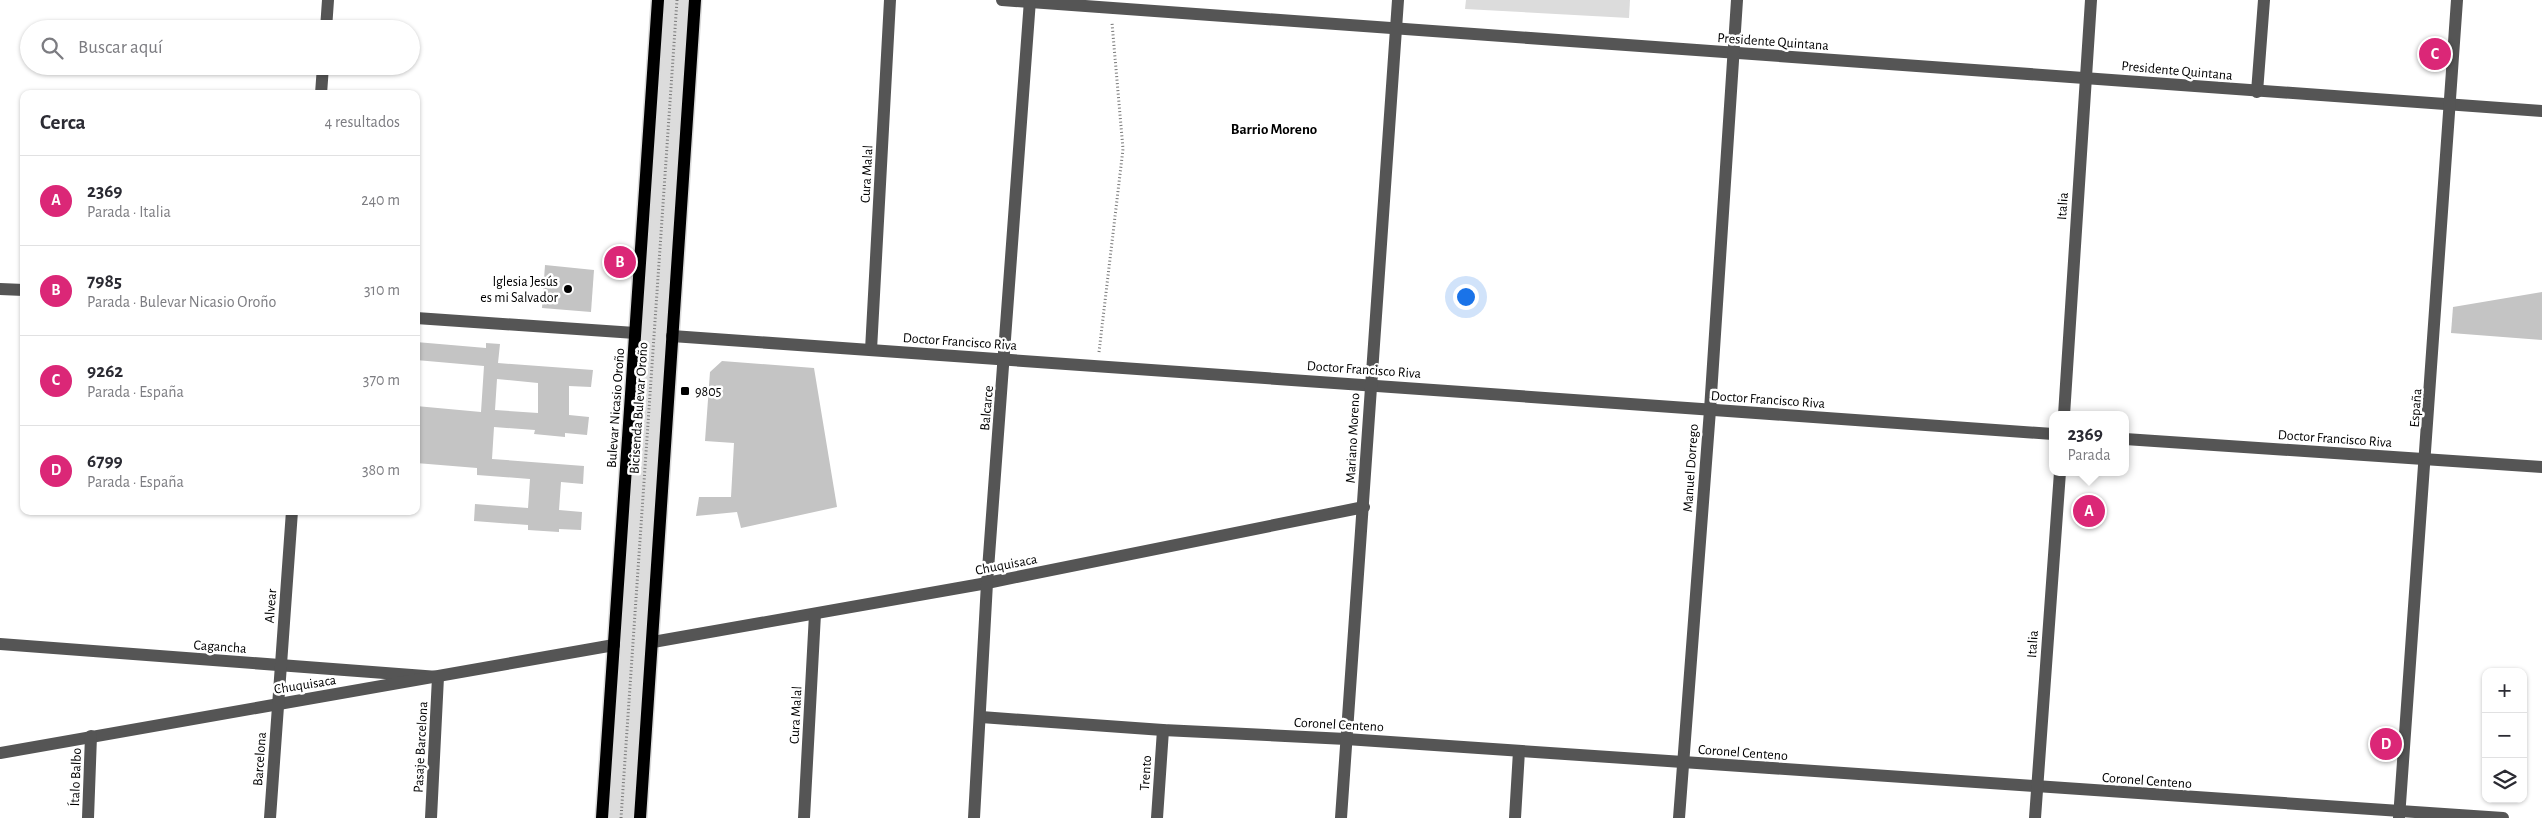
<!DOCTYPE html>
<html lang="es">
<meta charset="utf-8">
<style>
:root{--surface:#fff;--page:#f7f7f7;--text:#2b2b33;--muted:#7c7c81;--line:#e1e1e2;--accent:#db2777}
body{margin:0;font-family:"Alegreya Sans",sans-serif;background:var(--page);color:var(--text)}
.controls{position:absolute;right:15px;bottom:15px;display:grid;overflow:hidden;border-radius:10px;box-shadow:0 1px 4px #0004}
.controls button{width:45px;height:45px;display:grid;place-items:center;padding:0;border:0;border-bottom:1px solid var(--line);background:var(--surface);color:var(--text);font:25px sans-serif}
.you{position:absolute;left:1465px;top:296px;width:18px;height:18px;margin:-12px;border:4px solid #fff;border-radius:50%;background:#1a73e8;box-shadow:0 0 0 8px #1a73e833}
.badge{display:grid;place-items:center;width:32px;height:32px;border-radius:50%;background:var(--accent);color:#fff;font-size:16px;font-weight:700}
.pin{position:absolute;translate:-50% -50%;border:2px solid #fff;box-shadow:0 1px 5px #0006}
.popup{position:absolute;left:2049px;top:411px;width:80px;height:65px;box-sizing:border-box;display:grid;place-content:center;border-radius:10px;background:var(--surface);filter:drop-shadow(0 1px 4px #0005);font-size:16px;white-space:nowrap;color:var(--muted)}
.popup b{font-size:19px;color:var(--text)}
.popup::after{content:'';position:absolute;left:50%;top:100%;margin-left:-10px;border:10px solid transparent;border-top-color:var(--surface)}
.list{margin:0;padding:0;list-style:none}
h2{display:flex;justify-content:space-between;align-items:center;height:65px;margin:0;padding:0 20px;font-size:21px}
h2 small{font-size:16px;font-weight:400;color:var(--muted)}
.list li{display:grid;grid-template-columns:32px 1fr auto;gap:15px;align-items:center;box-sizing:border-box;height:90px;padding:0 20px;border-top:1px solid var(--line)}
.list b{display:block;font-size:19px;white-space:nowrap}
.list p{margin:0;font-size:16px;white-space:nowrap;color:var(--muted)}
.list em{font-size:16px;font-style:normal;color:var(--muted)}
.icon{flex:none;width:28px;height:28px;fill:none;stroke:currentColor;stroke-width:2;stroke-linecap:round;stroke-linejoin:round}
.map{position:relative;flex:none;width:2542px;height:818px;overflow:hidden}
.search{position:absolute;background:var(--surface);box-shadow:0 1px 4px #0004;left:20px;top:20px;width:400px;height:55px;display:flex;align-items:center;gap:12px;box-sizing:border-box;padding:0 18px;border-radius:28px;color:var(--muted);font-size:19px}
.panel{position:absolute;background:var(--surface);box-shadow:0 1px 4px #0004;left:20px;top:90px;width:400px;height:425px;border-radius:10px}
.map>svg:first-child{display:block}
.green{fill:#dcdcdc}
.building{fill:#c4c4c4;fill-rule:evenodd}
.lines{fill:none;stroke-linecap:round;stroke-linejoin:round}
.major-casing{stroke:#dbdbdb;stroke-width:15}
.path{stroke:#777;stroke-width:3;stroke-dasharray:1 2.5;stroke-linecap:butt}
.minor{stroke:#555;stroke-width:12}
.major{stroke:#000;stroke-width:12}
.poi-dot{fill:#000;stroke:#fff;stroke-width:2}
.labels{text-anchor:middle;stroke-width:5;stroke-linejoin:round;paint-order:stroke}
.street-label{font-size:14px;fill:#000;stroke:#fff}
.poi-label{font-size:14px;fill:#000;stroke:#fff;text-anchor:end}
.neighbourhood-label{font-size:15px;font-weight:bold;fill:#000;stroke:#fff}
</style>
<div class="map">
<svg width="2542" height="818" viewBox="0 0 2542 818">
<rect width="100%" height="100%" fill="#fff"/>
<g class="green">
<polygon points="658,0 695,0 640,818 602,818"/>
<polygon points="1466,0 1630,0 1629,18 1465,9"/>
</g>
<g class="building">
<polygon points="545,265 594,270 591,312 542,308"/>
<polygon points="2542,292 2542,340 2451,333 2453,307"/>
<path d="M416,342l70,6v-5l14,1 -2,19 95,7 -2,17 -22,-1v29l20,2 -2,18 -22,-2v4l-31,-3 1,-4 -41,-3 -2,32 92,7 -1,18 -22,-2 -2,28 23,2 -1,18 -22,-1v3l-31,-2v-5l-54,-4 1,-17 53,4 2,-29 -53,-4v-7l-61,-5v-57l65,6 3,-46 -68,-6zM497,379l41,4v30l-43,-3z"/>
<polygon points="722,361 814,368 837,507 741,528 737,512 696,516 699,497 731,497 734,443 705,441 710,372"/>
</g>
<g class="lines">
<defs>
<g id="major">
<polyline points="602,818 658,0"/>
<polyline points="640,818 695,0"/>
</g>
</defs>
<use href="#major" class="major-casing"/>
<g class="path">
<polyline points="1099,352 1123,149 1112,23"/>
<polyline points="621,818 677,0"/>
</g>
<g class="minor">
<polyline points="1002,0 2542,111"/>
<polyline points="326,29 328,0"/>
<polyline points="2257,92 2264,0"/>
<polyline points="321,94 323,66"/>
<polyline points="0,289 24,290"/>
<polyline points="416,318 635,333"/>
<polyline points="672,336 2053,434"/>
<polyline points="871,350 890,0"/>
<polyline points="2064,415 2091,0"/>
<polyline points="2125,439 2542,467"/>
<polyline points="653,642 987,583 1364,507"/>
<polyline points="0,644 438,677 431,818"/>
<polyline points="981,717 1163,730 1346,739 2503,818"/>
<polyline points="0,753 614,645"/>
<polyline points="88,818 91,736"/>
<polyline points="270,818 292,511"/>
<polyline points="804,818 815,614"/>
<polyline points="974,818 987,583 1030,0"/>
<polyline points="1157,818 1163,730"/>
<polyline points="1341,818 1398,0"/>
<polyline points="1515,818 1519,751"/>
<polyline points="1679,818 1710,410 1737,0"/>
<polyline points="2035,818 2060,472"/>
<polyline points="2399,818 2457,0"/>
</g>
<use href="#major" class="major"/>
</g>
<g class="poi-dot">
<circle cx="568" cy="289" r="5"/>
<rect x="680" y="386" width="10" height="10" rx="2.5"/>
</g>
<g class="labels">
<g class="street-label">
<text transform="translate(1773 41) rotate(4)" y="5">Presidente Quintana</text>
<text transform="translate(2177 70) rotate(5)" y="5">Presidente Quintana</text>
<text transform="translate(866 174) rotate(-87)" y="5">Cura Malal</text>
<text transform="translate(2062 206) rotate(-86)" y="5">Italia</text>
<text transform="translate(960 341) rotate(4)" y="5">Doctor Francisco Riva</text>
<text transform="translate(1364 369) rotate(4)" y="5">Doctor Francisco Riva</text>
<text transform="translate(1768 399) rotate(4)" y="5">Doctor Francisco Riva</text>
<text transform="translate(615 408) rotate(-86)" y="5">Bulevar Nicasio Oroño</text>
<text transform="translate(638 408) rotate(-86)" y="5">Bicisenda Bulevar Oroño</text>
<text transform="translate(986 408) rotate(-85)" y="5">Balcarce</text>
<text transform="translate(2415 408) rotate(-86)" y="5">España</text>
<text transform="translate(1352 438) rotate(-87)" y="5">Mariano Moreno</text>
<text transform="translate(2335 438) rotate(4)" y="5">Doctor Francisco Riva</text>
<text transform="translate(1690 468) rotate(-86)" y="5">Manuel Dorrego</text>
<text transform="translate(1006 564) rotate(-11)" y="5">Chuquisaca</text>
<text transform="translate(270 606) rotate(-86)" y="5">Alvear</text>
<text transform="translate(2032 644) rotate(-86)" y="5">Italia</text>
<text transform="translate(220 646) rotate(4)" y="5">Cagancha</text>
<text transform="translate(305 684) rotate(-9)" y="5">Chuquisaca</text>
<text transform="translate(795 715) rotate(-87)" y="5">Cura Malal</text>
<text transform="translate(1339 724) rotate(3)" y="5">Coronel Centeno</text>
<text transform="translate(420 747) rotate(-87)" y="5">Pasaje Barcelona</text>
<text transform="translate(1743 752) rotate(4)" y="5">Coronel Centeno</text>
<text transform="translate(259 759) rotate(-86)" y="5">Barcelona</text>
<text transform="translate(1145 773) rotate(-86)" y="5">Trento</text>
<text transform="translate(75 777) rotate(-88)" y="5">Ítalo Balbo</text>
<text transform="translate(2147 780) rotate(4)" y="5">Coronel Centeno</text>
</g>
<g class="poi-label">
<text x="558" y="286">Iglesia Jesús<tspan x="558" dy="16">es mi Salvador</tspan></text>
<text x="695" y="396" text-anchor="start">9805</text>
</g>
<g class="neighbourhood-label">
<text x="1274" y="134">Barrio Moreno</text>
</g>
</g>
</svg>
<div class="controls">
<button>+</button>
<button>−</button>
<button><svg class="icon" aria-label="layers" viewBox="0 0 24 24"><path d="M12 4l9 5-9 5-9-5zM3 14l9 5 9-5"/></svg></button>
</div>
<div class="you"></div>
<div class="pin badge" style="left:2089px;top:511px">A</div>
<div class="popup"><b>2369</b>Parada</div>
<div class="pin badge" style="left:620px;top:262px">B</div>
<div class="pin badge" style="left:2435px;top:54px">C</div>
<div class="pin badge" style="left:2386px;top:744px">D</div>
<div class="search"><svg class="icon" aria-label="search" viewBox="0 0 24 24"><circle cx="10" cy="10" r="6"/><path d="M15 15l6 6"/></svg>Buscar aquí</div>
<section class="panel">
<h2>Cerca<small>4 resultados</small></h2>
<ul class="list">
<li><span class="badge">A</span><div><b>2369</b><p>Parada · Italia</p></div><em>240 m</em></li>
<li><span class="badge">B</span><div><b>7985</b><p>Parada · Bulevar Nicasio Oroño</p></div><em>310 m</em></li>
<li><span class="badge">C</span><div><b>9262</b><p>Parada · España</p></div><em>370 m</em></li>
<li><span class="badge">D</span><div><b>6799</b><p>Parada · España</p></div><em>380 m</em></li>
</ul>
</section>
</div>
